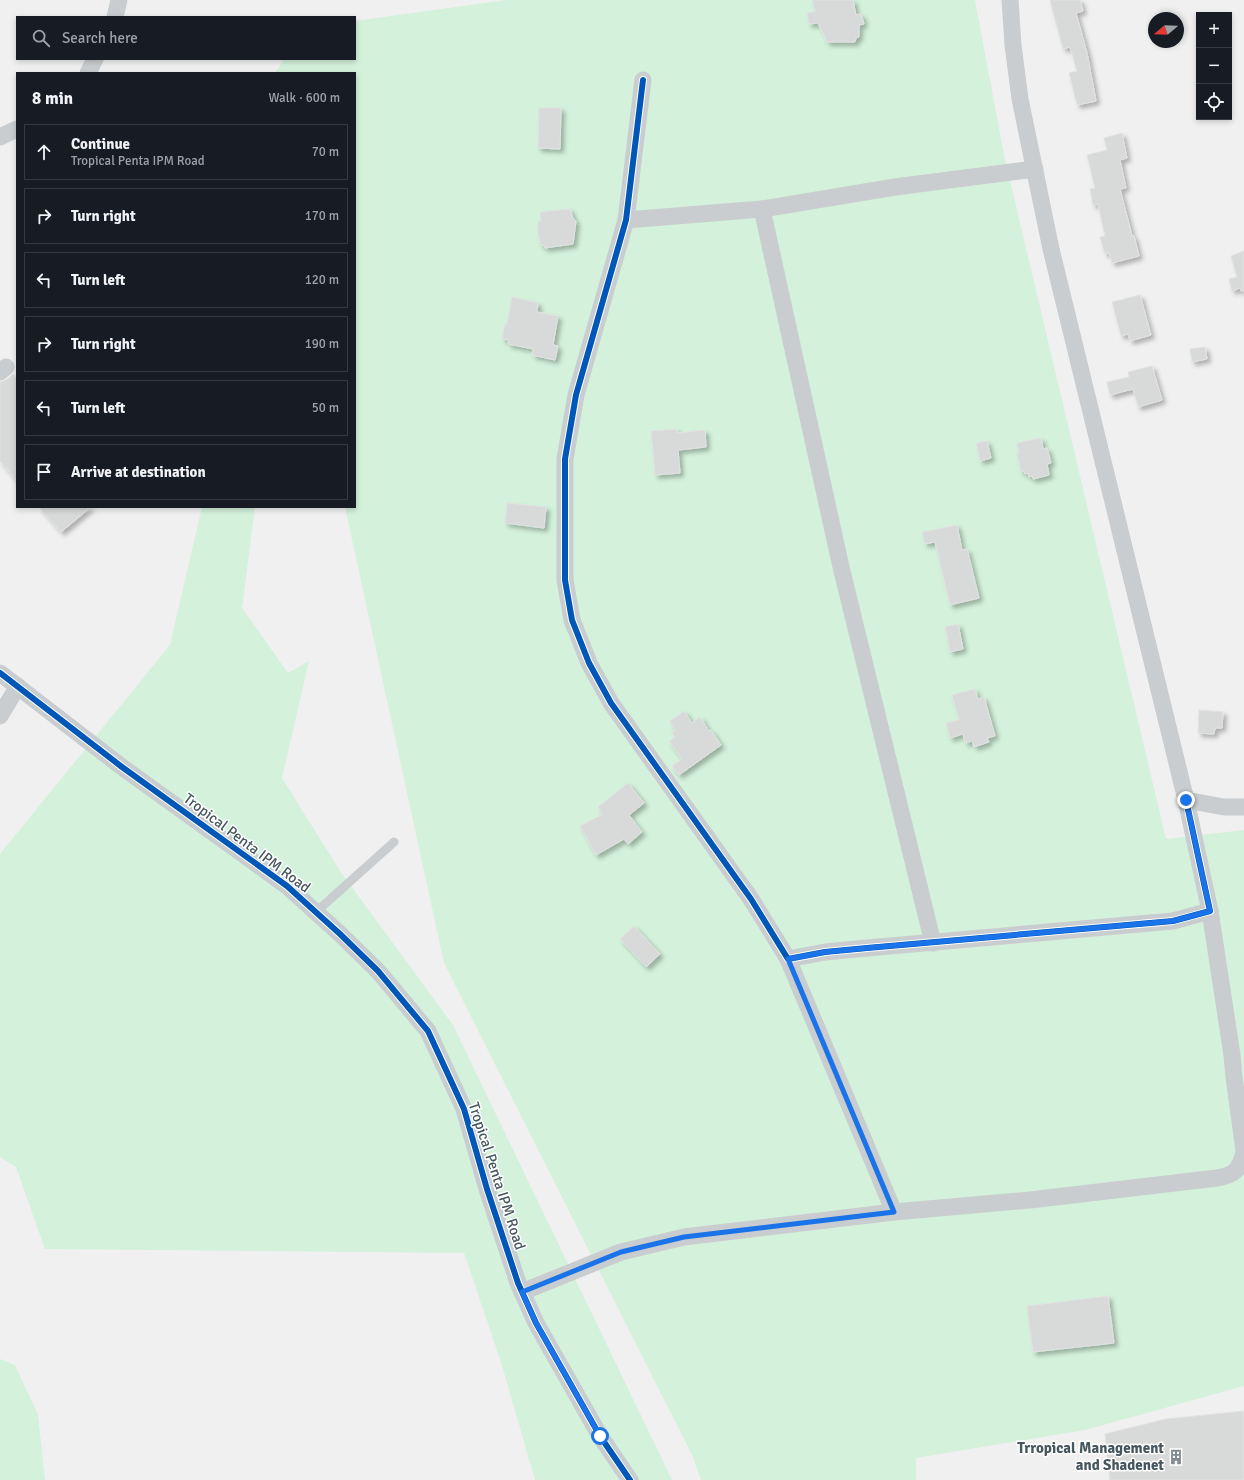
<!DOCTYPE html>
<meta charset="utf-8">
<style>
:root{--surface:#171b24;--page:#242831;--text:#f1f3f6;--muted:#9ea1a6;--line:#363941}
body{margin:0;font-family:Signika,sans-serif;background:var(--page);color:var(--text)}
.controls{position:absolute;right:12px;top:12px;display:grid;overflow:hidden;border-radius:0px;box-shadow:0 2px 6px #0003}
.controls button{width:36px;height:36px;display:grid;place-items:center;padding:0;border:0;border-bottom:1px solid var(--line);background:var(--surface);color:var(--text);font:20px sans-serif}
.compass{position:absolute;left:1148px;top:12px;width:36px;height:36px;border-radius:50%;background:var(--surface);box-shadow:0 2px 6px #0003;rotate:251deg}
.stop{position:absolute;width:12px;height:12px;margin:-9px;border:3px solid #1a73e8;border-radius:50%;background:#fff}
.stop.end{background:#1a73e8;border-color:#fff;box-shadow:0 1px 4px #0008}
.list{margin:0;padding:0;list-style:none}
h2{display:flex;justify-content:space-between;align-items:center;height:52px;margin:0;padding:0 16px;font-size:17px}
h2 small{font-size:13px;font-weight:400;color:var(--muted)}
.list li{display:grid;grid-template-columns:26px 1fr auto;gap:12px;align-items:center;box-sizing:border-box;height:56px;margin:0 8px 8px;padding:0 8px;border:1px solid var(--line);border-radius:0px}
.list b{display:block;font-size:15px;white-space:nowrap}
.list p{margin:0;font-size:13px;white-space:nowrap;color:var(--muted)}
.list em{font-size:13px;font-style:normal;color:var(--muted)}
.icon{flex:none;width:22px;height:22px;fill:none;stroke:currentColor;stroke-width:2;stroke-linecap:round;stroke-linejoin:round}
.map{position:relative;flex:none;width:1244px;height:1480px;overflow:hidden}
.search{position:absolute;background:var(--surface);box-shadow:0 2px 6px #0003;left:16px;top:16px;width:340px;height:44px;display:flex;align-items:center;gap:10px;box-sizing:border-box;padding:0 14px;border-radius:0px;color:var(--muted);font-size:15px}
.panel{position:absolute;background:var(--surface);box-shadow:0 2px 6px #0003;left:16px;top:72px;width:340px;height:436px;border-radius:0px}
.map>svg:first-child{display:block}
.green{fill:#d3f1db}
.building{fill:#d8d9d9;stroke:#e2e2e3;filter:url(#shadow)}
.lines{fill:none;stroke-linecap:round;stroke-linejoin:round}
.service{stroke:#c9cdcf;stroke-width:9}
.minor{stroke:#c9cdcf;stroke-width:17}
.cycleway-casing{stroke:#fff;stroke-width:8}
.cycleway{stroke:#0057b8;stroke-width:6}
.route{stroke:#1a73e8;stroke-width:5}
.labels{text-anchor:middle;stroke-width:3;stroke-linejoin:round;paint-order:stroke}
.street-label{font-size:15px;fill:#46565e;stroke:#fff}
.poi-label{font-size:15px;font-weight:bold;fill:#46565e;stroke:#fff;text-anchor:end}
</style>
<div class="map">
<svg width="1244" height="1480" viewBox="0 0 1244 1480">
<defs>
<filter id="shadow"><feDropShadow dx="3.5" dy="3.5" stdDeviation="2" flood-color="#0004"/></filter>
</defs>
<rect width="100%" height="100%" fill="#f1f0f0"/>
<g class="green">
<polygon points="506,0 975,0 1004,155 1166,839 1244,830 1244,1386 1085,1430 916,1458 916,1480 701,1480 692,1455 444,963 345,507 355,507 355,73 275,73 284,59 355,59 355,21"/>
<polygon points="202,507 255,507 242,608 288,673 309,661 282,778 340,871 453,1025 672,1480 535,1480 501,1362 464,1253 45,1249 16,1167 0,1157 0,854 170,645"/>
<polygon points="0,1359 15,1365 38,1415 45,1480 0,1480"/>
</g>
<g class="building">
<polygon points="812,0 853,0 856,15 861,14 864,24 859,25 859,37 856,38 855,42 827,42 818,23 809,24 807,13 815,11"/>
<polygon points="1050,0 1080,0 1083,11 1076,13 1087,53 1096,101 1077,105 1069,73 1077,71 1070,47 1063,49"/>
<polygon points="539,108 561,108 560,149 538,148"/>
<polygon points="1122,133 1127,158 1120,160 1126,188 1120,189 1132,236 1134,236 1139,256 1112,263 1109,252 1105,254 1100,237 1105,236 1098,204 1093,205 1090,189 1095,188 1087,155 1107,150 1104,138"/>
<polygon points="570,209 573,218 576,221 573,244 545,248 544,245 541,245 538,234 538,222 541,221 540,212"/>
<polygon points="1244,251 1244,291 1241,291 1240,288 1232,291 1229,279 1237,277 1231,256"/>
<polygon points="1140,295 1151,335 1130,341 1128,334 1121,336 1112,302"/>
<polygon points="512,297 538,303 537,312 558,316 553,345 558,346 555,360 532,355 533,349 508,344 509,340 502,339 505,324 507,324"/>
<polygon points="1205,347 1207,359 1192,362 1190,349"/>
<polygon points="1152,366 1162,400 1138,407 1133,389 1110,395 1107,382 1129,377 1128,372"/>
<polygon points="13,374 17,379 17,481 0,461 0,382 6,380"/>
<polygon points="677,429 677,433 705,430 706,447 678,450 680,473 655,475 651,431"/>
<polygon points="1041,438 1043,449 1047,448 1051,463 1047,464 1049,475 1033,479 1032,476 1029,477 1028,473 1025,474 1024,471 1021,472 1017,454 1019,453 1017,443"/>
<polygon points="987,441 991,458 980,461 976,443"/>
<polygon points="507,503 546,507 544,528 505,523"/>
<polygon points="39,507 91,507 61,532"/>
<polygon points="957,525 962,550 967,549 979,598 950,605 935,542 925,544 922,532"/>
<polygon points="958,624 963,649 950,652 945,627"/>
<polygon points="975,689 978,699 984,697 995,736 987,738 989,742 974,747 972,741 965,743 963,734 950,738 946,723 959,720 952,695"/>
<polygon points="1199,710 1223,712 1222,728 1215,728 1214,734 1198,733"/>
<polygon points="684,711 692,723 700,717 709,731 711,730 721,745 679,775 672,766 682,759 669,741 675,737 672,732 676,730 670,721"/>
<polygon points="628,783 644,803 629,815 642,832 628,844 624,839 596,855 580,826 603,814 598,807"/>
<polygon points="634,926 660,954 646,967 620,939"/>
<polygon points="1108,1296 1114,1343 1033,1352 1027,1306"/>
<polygon points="1244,1411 1244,1480 1110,1480 1105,1434 1166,1419"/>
</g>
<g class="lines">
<polyline class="service" points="316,912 394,842"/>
<g class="minor">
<polyline points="1010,0 1013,45 1020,99 1051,249 1186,800 1224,807 1244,807"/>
<polyline points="115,17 119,0"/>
<polyline points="88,73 95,59"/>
<polyline points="643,80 626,220 576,395 565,459 565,580 572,620 589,663 611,703 751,899 788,959 825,952 867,948 1173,921 1210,911 1186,800"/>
<polyline points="0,137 17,129"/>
<polyline points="762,209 841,567 933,943"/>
<polyline points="626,220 762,209 895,187 1035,169"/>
<polyline points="0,372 6,367"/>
<polyline points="0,673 122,767 287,886 340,934 378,971 428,1031 464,1109 487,1189 518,1283 536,1323 600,1436 630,1480"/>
<polyline points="0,716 18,686"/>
<polyline points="1210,911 1232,1055 1234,1077 1244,1151"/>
<polyline points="788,959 894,1212"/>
<path d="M522,1292l99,-40 63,-15 210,-25 136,-12 187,-22c18,-3 22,-8 27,-25"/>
</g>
<defs>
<g id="cycleway">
<polyline points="643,80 626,220 576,395 565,459 565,580 572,620 589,663 611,703 751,899 788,959 825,952 867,948 1173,921 1210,911 1186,800"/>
<polyline points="0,673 122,767 287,886 340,934 378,971 428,1031 464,1109 487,1189 518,1283 536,1323 600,1436 630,1480"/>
</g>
</defs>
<use href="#cycleway" class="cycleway-casing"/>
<use href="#cycleway" class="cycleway"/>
</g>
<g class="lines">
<polyline class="route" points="600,1436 536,1323 522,1292 621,1252 684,1237 894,1212 788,959 825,952 867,948 1173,921 1210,911 1186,800"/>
</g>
<defs>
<symbol id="building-bare" viewBox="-9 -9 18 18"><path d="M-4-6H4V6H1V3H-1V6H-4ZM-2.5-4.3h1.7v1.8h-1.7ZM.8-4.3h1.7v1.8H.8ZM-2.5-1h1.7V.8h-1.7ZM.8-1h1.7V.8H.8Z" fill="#828c91" stroke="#fff" stroke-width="2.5" paint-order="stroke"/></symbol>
</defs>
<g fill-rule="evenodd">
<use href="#building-bare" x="1165" y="1446" width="22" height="22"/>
</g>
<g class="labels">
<g class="street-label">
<text transform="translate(247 843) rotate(37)" y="5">Tropical Penta IPM Road</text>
<text transform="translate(497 1176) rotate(72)" y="5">Tropical Penta IPM Road</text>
</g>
<g class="poi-label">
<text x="1164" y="1453">Trropical Management<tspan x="1164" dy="17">and Shadenet</tspan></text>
</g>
</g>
</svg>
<div class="controls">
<button>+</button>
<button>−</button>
<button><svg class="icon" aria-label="locate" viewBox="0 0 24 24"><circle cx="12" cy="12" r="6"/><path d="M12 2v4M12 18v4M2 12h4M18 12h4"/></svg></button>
</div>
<svg class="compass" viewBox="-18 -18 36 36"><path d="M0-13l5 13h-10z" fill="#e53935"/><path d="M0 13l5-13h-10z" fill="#9ea1a6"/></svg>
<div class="stop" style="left:600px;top:1436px"></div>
<div class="stop end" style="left:1186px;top:800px"></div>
<div class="search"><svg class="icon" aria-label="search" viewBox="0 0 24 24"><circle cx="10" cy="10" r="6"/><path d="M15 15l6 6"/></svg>Search here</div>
<section class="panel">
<h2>8 min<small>Walk · 600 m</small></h2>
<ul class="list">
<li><svg class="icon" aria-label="ahead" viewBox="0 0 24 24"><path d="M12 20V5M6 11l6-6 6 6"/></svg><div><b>Continue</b><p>Tropical Penta IPM Road</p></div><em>70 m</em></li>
<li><svg class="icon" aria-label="right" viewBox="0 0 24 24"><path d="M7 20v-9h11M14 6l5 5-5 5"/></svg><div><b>Turn right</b></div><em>170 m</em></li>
<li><svg class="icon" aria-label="left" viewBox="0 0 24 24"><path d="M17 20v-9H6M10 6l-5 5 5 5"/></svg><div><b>Turn left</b></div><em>120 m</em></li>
<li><svg class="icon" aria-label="right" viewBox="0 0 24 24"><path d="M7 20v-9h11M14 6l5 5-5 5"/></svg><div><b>Turn right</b></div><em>190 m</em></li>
<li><svg class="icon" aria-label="left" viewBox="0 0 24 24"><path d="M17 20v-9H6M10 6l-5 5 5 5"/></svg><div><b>Turn left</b></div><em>50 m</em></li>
<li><svg class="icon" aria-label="arrive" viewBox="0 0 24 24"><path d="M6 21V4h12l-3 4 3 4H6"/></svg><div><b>Arrive at destination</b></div></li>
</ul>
</section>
</div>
